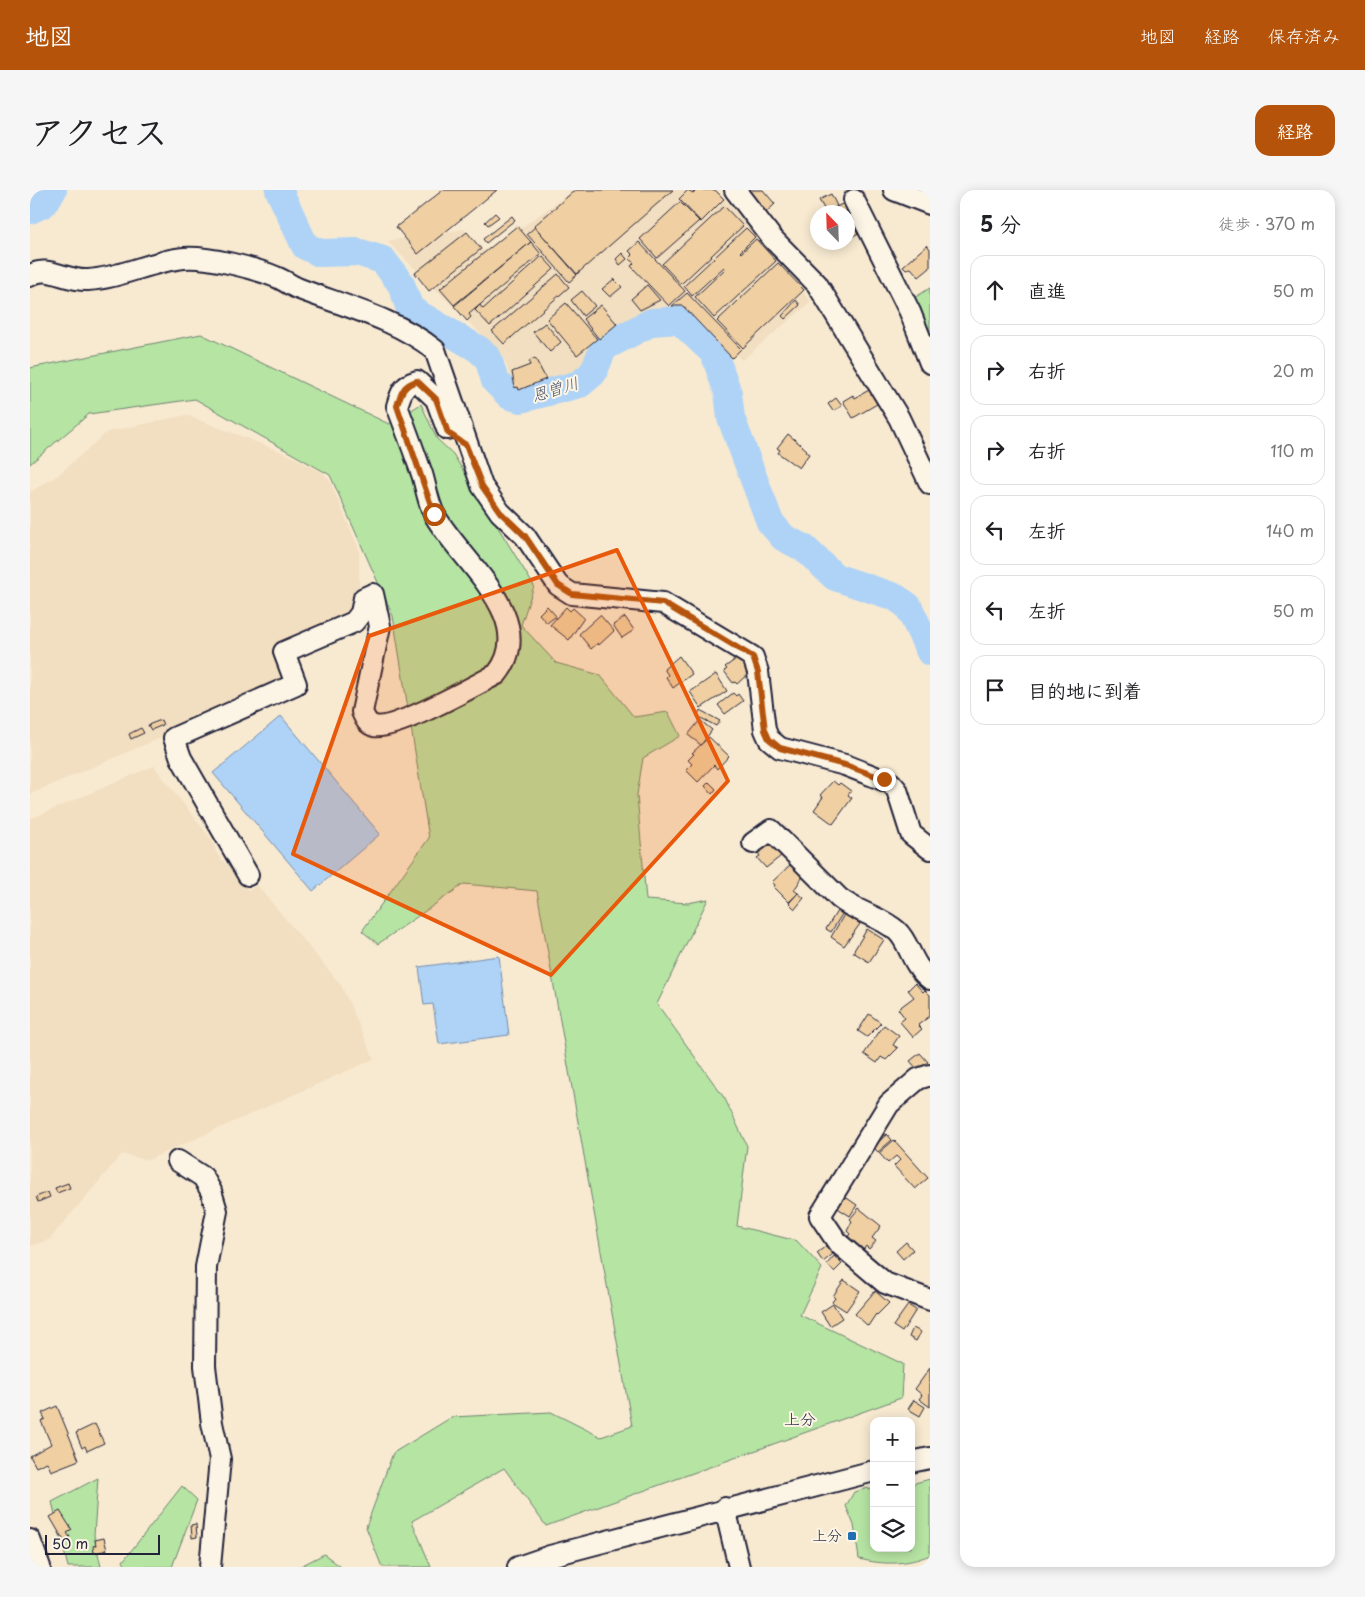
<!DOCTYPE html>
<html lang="ja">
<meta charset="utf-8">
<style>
:root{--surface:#fff;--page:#f6f6f6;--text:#202124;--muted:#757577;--line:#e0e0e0;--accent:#b45309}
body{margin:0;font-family:"Playpen Sans","Klee One",sans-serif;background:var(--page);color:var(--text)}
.controls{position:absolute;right:15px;bottom:15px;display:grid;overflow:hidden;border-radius:10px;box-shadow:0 2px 12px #0003}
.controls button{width:45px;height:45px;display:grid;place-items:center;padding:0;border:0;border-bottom:1px solid var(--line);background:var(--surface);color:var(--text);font:25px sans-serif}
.compass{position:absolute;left:780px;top:15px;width:45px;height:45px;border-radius:50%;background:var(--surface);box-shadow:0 2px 12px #0003;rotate:337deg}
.scale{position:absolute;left:15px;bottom:12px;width:115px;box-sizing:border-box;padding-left:5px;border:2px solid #22223b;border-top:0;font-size:14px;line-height:18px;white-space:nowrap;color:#22223b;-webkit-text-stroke:4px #fcf5e5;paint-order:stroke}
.stop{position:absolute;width:15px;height:15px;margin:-11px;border:4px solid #b45309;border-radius:50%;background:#fff}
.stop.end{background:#b45309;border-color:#fff;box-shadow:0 1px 5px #0008}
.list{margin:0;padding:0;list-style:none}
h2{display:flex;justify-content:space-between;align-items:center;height:65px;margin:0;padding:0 20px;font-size:21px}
h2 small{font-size:16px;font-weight:400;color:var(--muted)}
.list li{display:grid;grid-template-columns:32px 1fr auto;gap:15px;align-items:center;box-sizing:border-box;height:70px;margin:0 10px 10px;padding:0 10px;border:1px solid var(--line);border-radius:15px}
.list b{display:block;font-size:19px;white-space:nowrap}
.list em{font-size:16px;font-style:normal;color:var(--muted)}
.icon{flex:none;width:28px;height:28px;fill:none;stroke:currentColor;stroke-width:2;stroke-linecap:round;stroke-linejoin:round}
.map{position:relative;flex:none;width:900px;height:1377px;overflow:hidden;border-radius:15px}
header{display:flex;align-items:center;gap:30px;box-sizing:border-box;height:70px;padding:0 25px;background:var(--accent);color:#fff}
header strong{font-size:24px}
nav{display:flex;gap:28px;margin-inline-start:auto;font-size:18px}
.intro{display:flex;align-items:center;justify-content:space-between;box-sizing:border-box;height:120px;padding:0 30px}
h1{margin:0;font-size:35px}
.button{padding:12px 22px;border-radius:15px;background:var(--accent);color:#fff;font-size:18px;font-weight:700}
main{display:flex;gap:30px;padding:0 30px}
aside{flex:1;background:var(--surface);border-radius:15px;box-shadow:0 2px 12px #0003}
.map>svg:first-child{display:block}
.built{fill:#f2dec0}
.green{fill:#b6e4a3;stroke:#6c836f}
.water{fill:#aed3f7;stroke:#768cac}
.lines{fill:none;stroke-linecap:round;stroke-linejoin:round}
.river{stroke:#aed3f7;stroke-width:28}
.building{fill:#f0d0a2;stroke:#22223b}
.minor-casing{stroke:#22223b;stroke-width:24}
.minor{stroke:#fcf5e5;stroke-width:20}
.route{stroke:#b45309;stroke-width:6}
.marked{fill:#e8590c;fill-opacity:0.2;stroke:#e8590c;stroke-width:4;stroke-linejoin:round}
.poi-dot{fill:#1f6fb2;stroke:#fcf5e5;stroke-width:2}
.labels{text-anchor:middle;stroke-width:4;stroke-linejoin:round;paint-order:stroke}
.poi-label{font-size:15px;fill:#22223b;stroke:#fcf5e5;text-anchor:end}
.water-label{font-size:16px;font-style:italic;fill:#4c5773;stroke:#fcf5e5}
.neighbourhood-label{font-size:16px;fill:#22223b;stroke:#fcf5e5}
</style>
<header>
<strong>地図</strong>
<nav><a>地図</a><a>経路</a><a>保存済み</a></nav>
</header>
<div class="intro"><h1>アクセス</h1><a class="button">経路</a></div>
<main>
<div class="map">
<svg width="900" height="1377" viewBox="0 0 900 1377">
<rect width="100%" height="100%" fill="#f8ead1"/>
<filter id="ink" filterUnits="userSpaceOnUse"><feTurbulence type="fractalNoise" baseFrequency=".02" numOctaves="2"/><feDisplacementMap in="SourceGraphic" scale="10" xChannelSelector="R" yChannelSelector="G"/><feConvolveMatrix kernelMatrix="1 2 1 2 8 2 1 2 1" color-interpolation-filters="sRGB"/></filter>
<g filter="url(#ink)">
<g class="built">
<polygon points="544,0 687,0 781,112 712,170 655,123 586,137 546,189 486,203 473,166 357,51 434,39 456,63"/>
<polygon points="156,225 257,264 290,281 299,289 329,359 329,415 323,425 248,458 258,493 0,604 0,302 27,286 77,242"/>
<polygon points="124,576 181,649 187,664 219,701 227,695 311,795 344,869 118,970 92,964 19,1050 0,1056 0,629"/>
</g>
<g class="green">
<polygon points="900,98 900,141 884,108"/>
<polygon points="171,144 359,234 391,214 407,249 423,264 504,396 491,435 526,473 570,485 604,527 638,522 650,546 613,568 607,605 616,710 658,713 678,709 627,814 695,909 717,956 707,1036 767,1051 792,1078 770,1125 873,1174 871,1208 516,1336 474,1278 382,1331 401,1377 352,1377 336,1337 363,1263 422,1227 521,1222 571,1247 602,1236 507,701 434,694 348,754 332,741 399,648 363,426 300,285 165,209 59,224 0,274 0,178"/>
<polygon points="68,1288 64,1345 71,1377 38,1377 22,1312"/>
<path d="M900,1289v76c-24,10 -46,10 -71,4l-5,-34 -8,-19 8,-14 14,-4 6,2v58h37v-64z"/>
<polygon points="152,1296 167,1310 142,1377 96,1377 93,1371"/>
<polygon points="294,1364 311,1377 269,1377"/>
</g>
<g class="water">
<polygon points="251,526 350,644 283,701 183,583"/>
<polygon points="469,766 479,845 409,854 403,814 394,815 389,777"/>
</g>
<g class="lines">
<g class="river">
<polyline points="249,0 275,56 290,63 327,62 353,70 371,94 380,119 448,159 458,168 465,191 480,206 491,209 550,194 563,183 574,157 622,132 649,130 684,163 698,203 701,228 740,332 754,348 774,358 805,387 865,407 878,416 900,462"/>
<polyline points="0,20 13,14 23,0"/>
</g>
</g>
<g class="building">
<polygon points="413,0 467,0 388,64 366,37"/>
<polygon points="545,0 643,0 547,84 504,36"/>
<polygon points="658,0 663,3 666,0 685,0 694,9 671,32 649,9"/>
<polygon points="713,0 733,0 745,14 733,25"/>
<polygon points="801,4 807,16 796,22 789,10"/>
<polygon points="650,12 669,31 627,68 610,49"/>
<polygon points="814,13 832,41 818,49 818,22 799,21"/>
<polygon points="694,16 713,36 651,94 632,74"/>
<polygon points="465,23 469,27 458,35 455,32"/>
<polygon points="482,26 485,30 456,53 453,49"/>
<polygon points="487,36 501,52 424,115 410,99"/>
<polygon points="505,37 547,85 539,92 497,44"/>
<polygon points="716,38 725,47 710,62 711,63 726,49 746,71 684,128 665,107 695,79 694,77 662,106 654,96"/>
<polygon points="437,42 451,59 399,101 385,83"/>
<polygon points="501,52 511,64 439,124 441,127 437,131 424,116"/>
<polygon points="609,52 655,101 639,116 601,76 604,73 599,69 603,65 599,61"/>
<polygon points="897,55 900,59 900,78 889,87 881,78 876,79 873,76"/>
<polygon points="592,63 597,69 590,75 586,69"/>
<polygon points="512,66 524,79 460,136 445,120 450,115 453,119"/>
<polygon points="748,73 774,100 713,158 687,131"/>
<polygon points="528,84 539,97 474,154 462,141"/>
<polygon points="584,89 592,97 580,107 572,99"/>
<polygon points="617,95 630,110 610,120 601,109"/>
<polygon points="552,101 565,116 553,126 541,110"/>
<polygon points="657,103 711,159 702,168 653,116 642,116"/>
<polygon points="766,110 770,115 755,129 752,126"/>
<polygon points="536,113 567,149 547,165 517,129"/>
<polygon points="571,115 587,134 569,149 553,129"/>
<polygon points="515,133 531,152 520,162 503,142"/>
<polygon points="505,168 516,189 489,200 488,197 485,198 482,182 500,175 499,171"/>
<polygon points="839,200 847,214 823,228 813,211 823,205 825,208"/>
<polygon points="806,208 812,216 803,221 798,214"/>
<polygon points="758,244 777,260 776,262 779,264 769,278 748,263 750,260 747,258"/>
<polygon points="517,416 526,426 517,433 509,424"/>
<polygon points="536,417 540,421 543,418 554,428 539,450 520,435"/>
<polygon points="570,425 584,441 569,455 568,453 561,459 549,444"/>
<polygon points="595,427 604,440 592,448 583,435"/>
<polygon points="649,466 662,484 643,498 636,487 638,485 634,479"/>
<polygon points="709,467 720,482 707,494 705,492 703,493 694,481 697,479 695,477"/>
<polygon points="686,484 697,501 671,518 660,502"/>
<polygon points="703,503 706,506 708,504 713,511 695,524 688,515"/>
<polygon points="670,520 690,531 686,536 667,526"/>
<polygon points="131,530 133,535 121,540 118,535"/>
<polygon points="670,530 682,540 671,555 658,545"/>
<polygon points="111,538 114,543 101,549 99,544"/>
<polygon points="679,547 699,566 687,579 684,575 668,592 656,580 662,574 658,570 664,564 662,563"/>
<polygon points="803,591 808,595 810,593 821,601 818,605 822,608 803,634 784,620 793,607 790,605"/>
<polygon points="679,592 686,599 682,604 675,596"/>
<polygon points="737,649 751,666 736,678 727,668 730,666 725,659"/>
<polygon points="760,675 774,685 764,700 768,703 759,712 744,697 745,695 742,692"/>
<polygon points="768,703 774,708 765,719 759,713"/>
<polygon points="809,718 814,721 801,742 796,739"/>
<polygon points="815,723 830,734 814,756 801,747"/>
<polygon points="837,739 854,750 839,772 823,762"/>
<polygon points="885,793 893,802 895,800 900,805 900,826 888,835 892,839 883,847 870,832 875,828 868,819 884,807 878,800"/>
<polygon points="839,824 851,833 837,847 828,841"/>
<polygon points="854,835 869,846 863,855 868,858 856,870 851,867 847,873 834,864"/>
<polygon points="890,863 898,872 888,880 880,871"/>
<polygon points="857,944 862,950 848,962 843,957"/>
<polygon points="864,950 898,988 885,999 864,976 870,970 866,966 858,973 849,963"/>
<polygon points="38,993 40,998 27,1003 25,998"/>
<polygon points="18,1002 20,1007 8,1012 6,1007"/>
<polygon points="814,1006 827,1015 820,1026 806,1017"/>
<polygon points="829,1018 851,1036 842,1048 846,1051 839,1059 836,1056 832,1062 816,1049 820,1044 817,1041 822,1031 820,1029"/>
<polygon points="876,1052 883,1060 873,1069 866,1061"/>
<polygon points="796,1056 803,1064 793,1072 787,1063"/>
<polygon points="804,1066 812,1074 804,1082 797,1074"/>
<polygon points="814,1090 830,1101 816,1121 802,1112 805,1108 803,1106"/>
<polygon points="845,1101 859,1113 847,1125 846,1124 838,1136 825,1124"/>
<polygon points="803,1114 812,1128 800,1136 791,1122"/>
<polygon points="878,1115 886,1120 872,1142 863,1136"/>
<polygon points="883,1138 891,1142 886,1151 879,1147"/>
<polygon points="900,1178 900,1217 889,1209 892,1205 885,1199"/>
<polygon points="884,1210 895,1217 890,1226 878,1219"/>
<polygon points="27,1216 49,1270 21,1281 17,1272 6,1277 0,1266 21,1254 11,1231 15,1229 12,1223"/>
<polygon points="65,1234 74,1253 57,1261 55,1256 52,1258 46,1243"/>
<polygon points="30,1321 42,1340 37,1343 40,1347 34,1351 20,1327"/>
<polygon points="166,1334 167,1347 162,1348 161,1335"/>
<polygon points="74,1348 77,1360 64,1363 63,1356 66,1355 65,1350"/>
</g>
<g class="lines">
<defs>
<g id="minor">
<polyline points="705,0 742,48 787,94 869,228 900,294"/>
<polyline points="864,0 900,14"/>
<polyline points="824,10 880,122 900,173"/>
<path d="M0,86c15,-13 37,6 58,4 33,-2 63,-19 96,-22 23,-2 70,10 92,19 8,3 14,8 21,11 46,18 98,30 138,62l47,136 18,26 25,24 33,49 14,9 91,9 90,54 5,15 7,58 4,9 11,9 65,17 46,18 6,7 14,44 19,15"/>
<path d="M723,653l18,-13 68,68c17,14 41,18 58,33 13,12 14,34 33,48"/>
<path d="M218,685l-67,-117 -7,-20 122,-54 -12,-32 70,-30 7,-9 3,-15 9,-4 7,32 -18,86c3,6 4,11 12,14 20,5 102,-41 123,-52 44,-55 -39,-115 -63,-160 -6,-12 -8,-27 -12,-40 -8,-22 -16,-45 -25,-68 4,-13 6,-21 20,-25l19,18 11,30"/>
<polyline points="900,885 888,889 859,914 790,1026 808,1053 855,1093 900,1110"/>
<polyline points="148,971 173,987 181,1001 187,1021 176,1077 175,1176 182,1233 190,1269 180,1377"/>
<polyline points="881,1272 900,1268"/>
<polyline points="695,1318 709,1377"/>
<polyline points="0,1350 10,1377"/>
<polyline points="488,1377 520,1366 844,1281"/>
</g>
</defs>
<use href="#minor" class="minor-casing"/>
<use href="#minor" class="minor"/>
</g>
</g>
<g class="lines" filter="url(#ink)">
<path class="route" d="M404,324l-37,-108c4,-13 6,-21 20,-25l19,18 12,34 18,12 16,41 18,26 25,24 33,49 14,9 91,9 90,54 5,15 7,58 4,9 11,9 65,17 39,14"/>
</g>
<path class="marked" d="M587,360l111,231 -177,194 -258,-121 76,-218z"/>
<rect class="poi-dot" x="817" y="1341" width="10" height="10" rx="2.5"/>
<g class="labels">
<g class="poi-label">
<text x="812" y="1351">上分</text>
</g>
<g class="water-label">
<text transform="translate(525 199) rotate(-17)" y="6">恩曽川</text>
</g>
<g class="neighbourhood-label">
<text x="770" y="1235">上分</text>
</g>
</g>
</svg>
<div class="controls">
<button>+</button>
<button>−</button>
<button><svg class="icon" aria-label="layers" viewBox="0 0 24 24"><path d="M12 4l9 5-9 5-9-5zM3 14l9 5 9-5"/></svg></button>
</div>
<svg class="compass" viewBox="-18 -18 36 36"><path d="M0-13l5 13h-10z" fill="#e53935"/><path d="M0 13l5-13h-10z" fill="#757577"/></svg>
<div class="scale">50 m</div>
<div class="stop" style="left:404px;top:324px"></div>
<div class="stop end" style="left:854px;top:589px"></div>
</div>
<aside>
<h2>5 分<small>徒歩 · 370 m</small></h2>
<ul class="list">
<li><svg class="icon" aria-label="ahead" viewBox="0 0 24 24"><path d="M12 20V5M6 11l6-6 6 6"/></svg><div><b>直進</b></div><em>50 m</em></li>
<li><svg class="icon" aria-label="right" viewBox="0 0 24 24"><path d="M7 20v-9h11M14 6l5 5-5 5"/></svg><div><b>右折</b></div><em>20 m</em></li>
<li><svg class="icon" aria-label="right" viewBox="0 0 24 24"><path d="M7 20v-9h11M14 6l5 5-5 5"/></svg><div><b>右折</b></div><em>110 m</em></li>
<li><svg class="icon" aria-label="left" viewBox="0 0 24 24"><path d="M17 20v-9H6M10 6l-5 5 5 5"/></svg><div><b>左折</b></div><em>140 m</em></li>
<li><svg class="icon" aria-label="left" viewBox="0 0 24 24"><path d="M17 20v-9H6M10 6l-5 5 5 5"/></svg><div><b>左折</b></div><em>50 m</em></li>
<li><svg class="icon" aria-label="arrive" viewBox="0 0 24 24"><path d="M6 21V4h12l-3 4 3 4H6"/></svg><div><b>目的地に到着</b></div></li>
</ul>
</aside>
</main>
